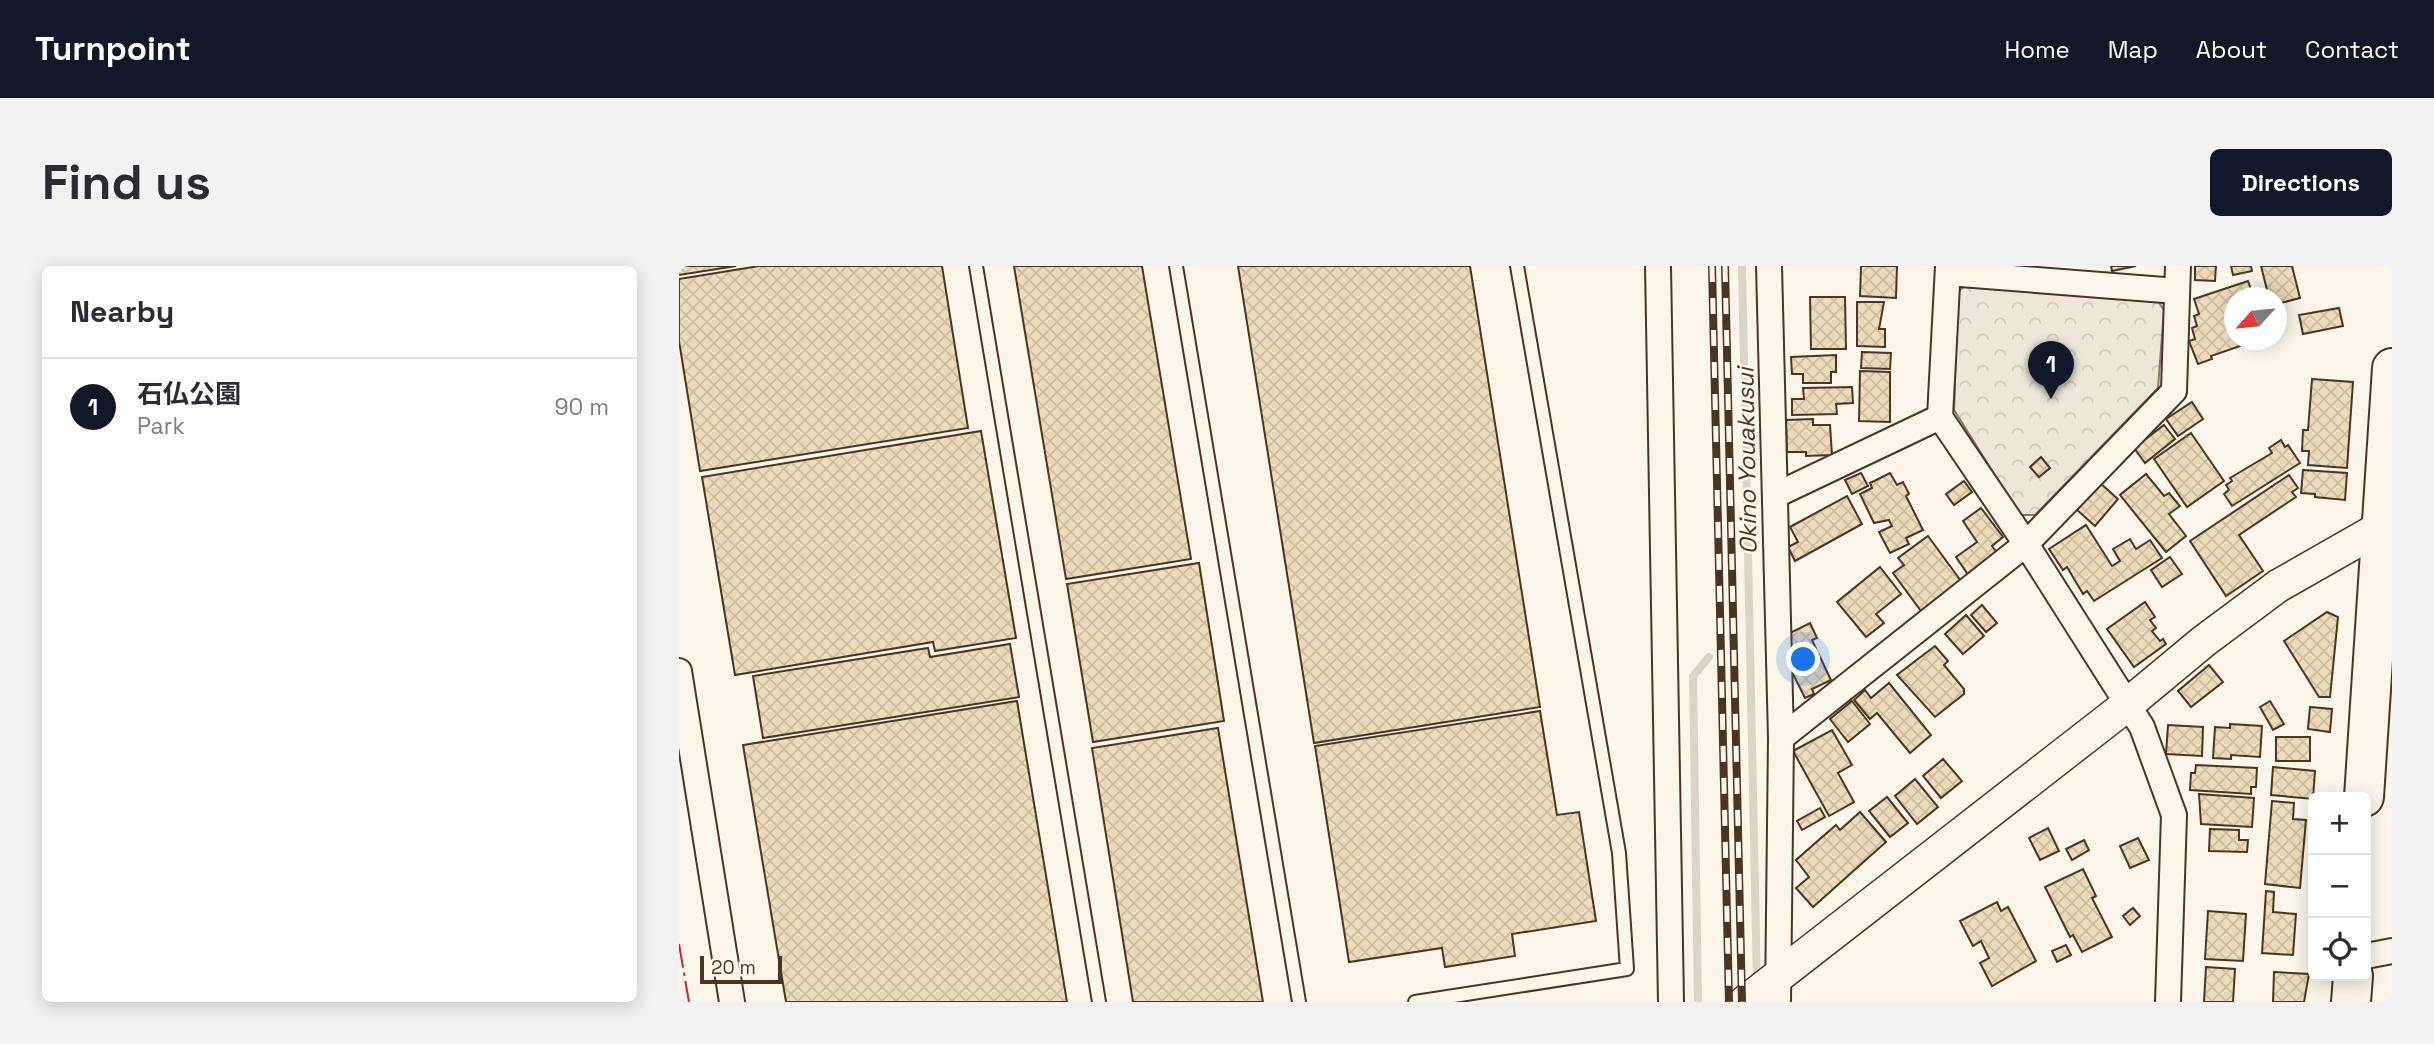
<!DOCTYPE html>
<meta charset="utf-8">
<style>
:root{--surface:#fff;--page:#f2f2f3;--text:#2b2b33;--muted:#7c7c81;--line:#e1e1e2;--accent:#111827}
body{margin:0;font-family:"Space Grotesk","Noto Sans JP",sans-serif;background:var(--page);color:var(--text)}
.controls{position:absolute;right:21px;bottom:21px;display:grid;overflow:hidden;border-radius:10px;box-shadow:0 4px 18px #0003}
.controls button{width:63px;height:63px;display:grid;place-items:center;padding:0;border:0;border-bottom:2px solid var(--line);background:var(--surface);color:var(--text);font:35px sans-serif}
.compass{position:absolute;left:1545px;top:21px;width:63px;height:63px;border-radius:50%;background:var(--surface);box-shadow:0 4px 18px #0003;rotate:243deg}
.scale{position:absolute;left:21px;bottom:18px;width:82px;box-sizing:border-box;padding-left:7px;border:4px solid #4a3520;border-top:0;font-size:19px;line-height:24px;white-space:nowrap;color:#4a3520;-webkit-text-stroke:5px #fbf6e9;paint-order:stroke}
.you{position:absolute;left:1125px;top:394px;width:24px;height:24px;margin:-18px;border:5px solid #fff;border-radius:50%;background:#1a73e8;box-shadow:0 0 0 10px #1a73e833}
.badge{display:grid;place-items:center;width:46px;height:46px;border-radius:50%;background:var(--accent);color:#fff;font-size:23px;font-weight:700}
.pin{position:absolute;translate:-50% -58px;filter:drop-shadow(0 2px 4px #0008)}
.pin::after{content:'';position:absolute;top:37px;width:24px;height:21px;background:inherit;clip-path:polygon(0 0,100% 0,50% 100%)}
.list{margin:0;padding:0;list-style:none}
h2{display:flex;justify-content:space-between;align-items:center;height:91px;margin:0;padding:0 28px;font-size:30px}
h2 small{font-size:23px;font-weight:400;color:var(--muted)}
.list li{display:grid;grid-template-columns:46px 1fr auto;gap:21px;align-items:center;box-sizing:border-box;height:98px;padding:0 28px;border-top:2px solid var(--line)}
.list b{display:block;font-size:26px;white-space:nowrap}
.list p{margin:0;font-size:23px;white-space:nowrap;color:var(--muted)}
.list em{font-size:23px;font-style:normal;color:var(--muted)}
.icon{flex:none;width:38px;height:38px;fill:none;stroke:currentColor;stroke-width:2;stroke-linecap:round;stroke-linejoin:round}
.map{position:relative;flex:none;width:1713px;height:736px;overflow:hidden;border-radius:10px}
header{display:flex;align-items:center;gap:42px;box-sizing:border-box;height:98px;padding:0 35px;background:var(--accent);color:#fff}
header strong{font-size:33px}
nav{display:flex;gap:38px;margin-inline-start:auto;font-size:24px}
.intro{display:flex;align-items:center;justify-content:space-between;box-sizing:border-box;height:168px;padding:0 42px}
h1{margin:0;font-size:49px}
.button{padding:18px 32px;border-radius:10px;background:var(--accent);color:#fff;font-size:24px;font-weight:700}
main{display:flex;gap:42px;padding:0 42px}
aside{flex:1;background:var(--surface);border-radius:10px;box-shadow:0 4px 18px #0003}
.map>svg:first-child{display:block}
.park{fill:url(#park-crowns);stroke:#887966;stroke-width:2}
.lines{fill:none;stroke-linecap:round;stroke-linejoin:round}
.stream{stroke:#dcd4c6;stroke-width:8}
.building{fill:url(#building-cross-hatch);stroke:#4a3520;stroke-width:2}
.service-casing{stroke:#4a3520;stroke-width:16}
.minor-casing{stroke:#4a3520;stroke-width:28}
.tertiary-casing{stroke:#4a3520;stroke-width:35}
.primary-casing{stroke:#4a3520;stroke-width:42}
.service{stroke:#fbf6e9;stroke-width:12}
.minor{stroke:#fbf6e9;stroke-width:24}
.tertiary{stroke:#fbf6e9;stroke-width:32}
.primary{stroke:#fbf6e9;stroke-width:38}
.rail-casing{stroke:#4a3520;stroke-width:8}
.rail{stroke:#fbf6e9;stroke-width:5;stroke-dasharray:16;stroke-linecap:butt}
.power{stroke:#c62828;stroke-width:2;stroke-dasharray:24 5 3.5 5;stroke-linecap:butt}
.labels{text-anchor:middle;stroke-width:5;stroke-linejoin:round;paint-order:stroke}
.water-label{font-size:24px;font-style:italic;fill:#4a3520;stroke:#fbf6e9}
</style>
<header>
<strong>Turnpoint</strong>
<nav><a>Home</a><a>Map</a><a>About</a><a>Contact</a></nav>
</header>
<div class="intro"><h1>Find us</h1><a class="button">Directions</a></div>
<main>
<aside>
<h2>Nearby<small></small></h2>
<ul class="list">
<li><span class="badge">1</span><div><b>石仏公園</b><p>Park</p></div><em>90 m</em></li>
</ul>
</aside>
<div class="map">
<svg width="1713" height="736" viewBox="0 0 1713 736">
<defs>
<pattern id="park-crowns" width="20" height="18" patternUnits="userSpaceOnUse" patternTransform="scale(1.75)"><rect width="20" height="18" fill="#ede6d9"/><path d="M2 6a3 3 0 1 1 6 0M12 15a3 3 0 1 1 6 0" fill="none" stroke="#cdc6ba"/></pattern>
<pattern id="building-cross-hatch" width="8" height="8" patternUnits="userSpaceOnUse" patternTransform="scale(1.75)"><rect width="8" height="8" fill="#ecdcbc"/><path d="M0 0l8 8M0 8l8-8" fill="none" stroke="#ccbda1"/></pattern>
</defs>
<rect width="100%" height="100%" fill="#fbf6e9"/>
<polygon class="park" points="1292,16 1476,31 1485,44 1479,122 1356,249 1341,249 1275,144 1279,25"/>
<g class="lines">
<g class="stream">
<polyline points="1063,0 1078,718"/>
<polyline points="1019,736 1014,410 1030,391"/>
</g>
</g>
<g class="building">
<polygon points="0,0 57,0 0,9"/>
<polygon points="80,0 263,0 289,162 21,205 0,75 0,13"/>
<polygon points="335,0 463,0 512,293 387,313"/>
<polygon points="559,0 791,0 861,441 635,477"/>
<polygon points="1182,0 1218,0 1217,32 1181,30"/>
<polygon points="1432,0 1457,0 1433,5"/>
<polygon points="1516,0 1537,0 1536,15 1516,14"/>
<polygon points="1552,0 1572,0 1573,5 1554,9"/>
<polygon points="1582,0 1613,0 1621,32 1598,38 1598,32 1590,32"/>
<polygon points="1569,15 1575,32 1556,32 1555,44 1556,74 1565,74 1567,78 1532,90 1533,93 1519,98 1510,75 1516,73 1513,62 1518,60 1515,50 1520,48 1515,33"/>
<polygon points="1131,31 1166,31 1167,83 1132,83"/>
<polygon points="1178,36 1205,36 1200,63 1206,63 1206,81 1178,80"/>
<polygon points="1660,42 1664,60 1624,68 1620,49"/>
<polygon points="1183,86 1212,87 1211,103 1182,102"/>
<polygon points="1157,89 1157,106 1152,106 1152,117 1124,117 1124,108 1113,108 1112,91"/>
<polygon points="1181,105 1211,106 1211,156 1180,155"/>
<polygon points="1633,113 1674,116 1668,202 1629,199 1630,185 1623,185 1624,164 1629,164"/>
<polygon points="1173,121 1174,137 1157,138 1158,148 1113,149 1113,133 1125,133 1124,122"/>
<polygon points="1513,136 1524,153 1499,170 1487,153"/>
<polygon points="1134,153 1134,159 1151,159 1153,189 1127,190 1127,186 1108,186 1107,154"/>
<polygon points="1485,159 1496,173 1466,197 1455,182"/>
<polygon points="302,165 337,372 256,385 254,376 56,409 23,211"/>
<polygon points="1512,167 1545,215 1508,241 1475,193"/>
<polygon points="1602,174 1606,181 1609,179 1621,197 1553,240 1545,228 1550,224 1547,219 1553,215 1551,212 1593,187 1590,182"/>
<polygon points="1362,191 1371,202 1360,211 1351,201"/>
<polygon points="1624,204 1668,207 1666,234 1636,231 1636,228 1622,227"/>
<polygon points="1182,207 1189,220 1173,228 1166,214"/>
<polygon points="1211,207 1218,219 1224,216 1230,228 1227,230 1244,264 1227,272 1230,278 1211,287 1200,266 1213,260 1210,254 1195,257 1181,228 1193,222 1191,217"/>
<polygon points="1467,208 1485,230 1490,227 1501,240 1490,248 1507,270 1487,286 1441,229"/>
<polygon points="1610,209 1619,222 1613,226 1617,231 1560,269 1584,305 1547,330 1511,275"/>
<polygon points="1285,215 1293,226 1275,239 1267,228"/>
<polygon points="1421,217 1439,233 1416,260 1398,244"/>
<polygon points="1168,230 1183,258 1116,295 1109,281 1119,276 1111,261"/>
<polygon points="1302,242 1324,271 1313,280 1319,288 1290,310 1277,291 1298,276 1284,255"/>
<polygon points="1407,259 1433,300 1441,295 1434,283 1451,273 1457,283 1471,274 1483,292 1415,335 1408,325 1404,328 1388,301 1384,304 1370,283"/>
<polygon points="1249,270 1282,315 1242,345 1214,307 1225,299 1219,292"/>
<polygon points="1491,291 1503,308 1483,321 1472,304"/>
<polygon points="520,297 545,455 414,476 388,318"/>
<polygon points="1201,301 1222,328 1197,348 1205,357 1187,371 1158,336"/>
<polygon points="1466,336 1476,351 1471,354 1477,362 1473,365 1481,375 1484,373 1487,378 1455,401 1428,363"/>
<polygon points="1303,339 1318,357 1307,366 1292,349"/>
<polygon points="1648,346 1659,351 1651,431 1640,431 1605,375"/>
<polygon points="1287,349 1305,370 1284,388 1266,368"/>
<polygon points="1131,357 1138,372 1133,374 1152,414 1133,423 1135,428 1126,432 1111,402 1109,368"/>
<polygon points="331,378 340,431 84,472 74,410 249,382 251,391"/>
<polygon points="1256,380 1269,395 1265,399 1285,423 1285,428 1256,451 1218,409"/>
<polygon points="1530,399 1544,416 1512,441 1499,425"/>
<polygon points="1210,417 1252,469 1231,487 1198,447 1191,453 1175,434 1186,424 1192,432"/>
<polygon points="338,435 388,736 107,736 64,479"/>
<polygon points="1173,435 1191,458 1169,476 1151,453"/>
<polygon points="1591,435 1605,458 1594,464 1581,441"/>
<polygon points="1631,441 1653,443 1651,466 1629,463"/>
<polygon points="861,445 878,549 900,546 917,655 833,668 836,690 766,701 763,682 670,696 636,480"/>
<polygon points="1551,458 1583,460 1581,491 1552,489 1552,493 1534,492 1536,461 1551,462"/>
<polygon points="1489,459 1524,461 1523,490 1487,488"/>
<polygon points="539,462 584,736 454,736 413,482"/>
<polygon points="1153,464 1173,499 1159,507 1175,536 1150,550 1114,485"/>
<rect x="1597" y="471" width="34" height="24"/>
<polygon points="1264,493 1283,515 1262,532 1244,510"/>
<polygon points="1517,499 1578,502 1577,521 1572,521 1572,528 1511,524 1512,507 1516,507"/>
<polygon points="1594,501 1636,505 1634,533 1592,529"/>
<polygon points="1236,513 1259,541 1238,558 1216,530"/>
<polygon points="1520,528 1575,532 1573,561 1522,558"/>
<polygon points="1208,531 1229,557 1211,571 1190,545"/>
<polygon points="1593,535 1615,537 1614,553 1627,554 1621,622 1586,618"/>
<polygon points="1141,542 1146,551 1123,564 1118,555"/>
<polygon points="1181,546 1207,576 1134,641 1117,622 1130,611 1117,594 1157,559 1161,564"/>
<polygon points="1369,562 1380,585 1361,594 1350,572"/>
<polygon points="1531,563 1560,564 1560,574 1569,574 1568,586 1530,585"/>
<polygon points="1459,572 1470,594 1451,602 1441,580"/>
<polygon points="1405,574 1410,584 1393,594 1387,583"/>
<polygon points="1404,603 1417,630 1413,632 1433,671 1403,686 1394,669 1391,671 1366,621"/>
<polygon points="1587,625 1595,626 1594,646 1617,648 1614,689 1583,687"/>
<polygon points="1318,636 1322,645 1329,641 1357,695 1313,720 1301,697 1310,692 1302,675 1294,680 1281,655"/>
<polygon points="1454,642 1461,650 1451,659 1444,650"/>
<polygon points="1529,645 1567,648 1564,695 1526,693"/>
<polygon points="1387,679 1392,689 1378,696 1373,685"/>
<polygon points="1527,701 1556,703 1554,736 1525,736"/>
<polygon points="1595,706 1630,708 1625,736 1594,736"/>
</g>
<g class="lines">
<defs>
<g id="service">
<polyline points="297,0 420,736"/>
<polyline points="497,0 620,736"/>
<polyline points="736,736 948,703 940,587 838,0"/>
</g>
<g id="minor">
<polyline points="979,0 992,736"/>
<polyline points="1090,0 1102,472 1099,736"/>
<polyline points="1269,7 1498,25"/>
<polyline points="1261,151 1269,0"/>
<polyline points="1097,229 1261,151 1347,278 1463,461 1495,549 1489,736"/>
<polyline points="0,405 53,736"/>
<polyline points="1102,472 1347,278 1495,125 1499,0"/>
<polyline points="1687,690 1713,685"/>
</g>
<polyline id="tertiary" points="1066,736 1448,439 1525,375 1599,320 1713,255"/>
<g id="primary">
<polyline points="1685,531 1713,102"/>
<polyline points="1672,736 1674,710"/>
</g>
</defs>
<use href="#service" class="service-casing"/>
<use href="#minor" class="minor-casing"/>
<use href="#tertiary" class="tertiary-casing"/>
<use href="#primary" class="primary-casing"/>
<use href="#service" class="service"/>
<use href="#minor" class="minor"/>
<use href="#tertiary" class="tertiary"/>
<use href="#primary" class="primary"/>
<defs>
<g id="rail">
<polyline points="1033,0 1050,736"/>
<polyline points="1046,0 1063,736"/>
</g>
</defs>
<use href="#rail" class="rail-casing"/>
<use href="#rail" class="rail"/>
<polyline class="power" points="0,678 10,736"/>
</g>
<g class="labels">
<g class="water-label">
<text transform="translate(1068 195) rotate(-91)" y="8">Okino Youakusui</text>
</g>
</g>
</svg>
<div class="controls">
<button>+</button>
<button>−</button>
<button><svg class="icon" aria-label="locate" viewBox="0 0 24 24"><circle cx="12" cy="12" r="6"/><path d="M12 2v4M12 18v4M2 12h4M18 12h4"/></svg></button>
</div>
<svg class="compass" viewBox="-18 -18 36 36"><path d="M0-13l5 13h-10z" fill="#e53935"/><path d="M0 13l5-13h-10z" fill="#7c7c81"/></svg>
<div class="scale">20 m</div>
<div class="you"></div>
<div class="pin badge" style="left:1372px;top:133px">1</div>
</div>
</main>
